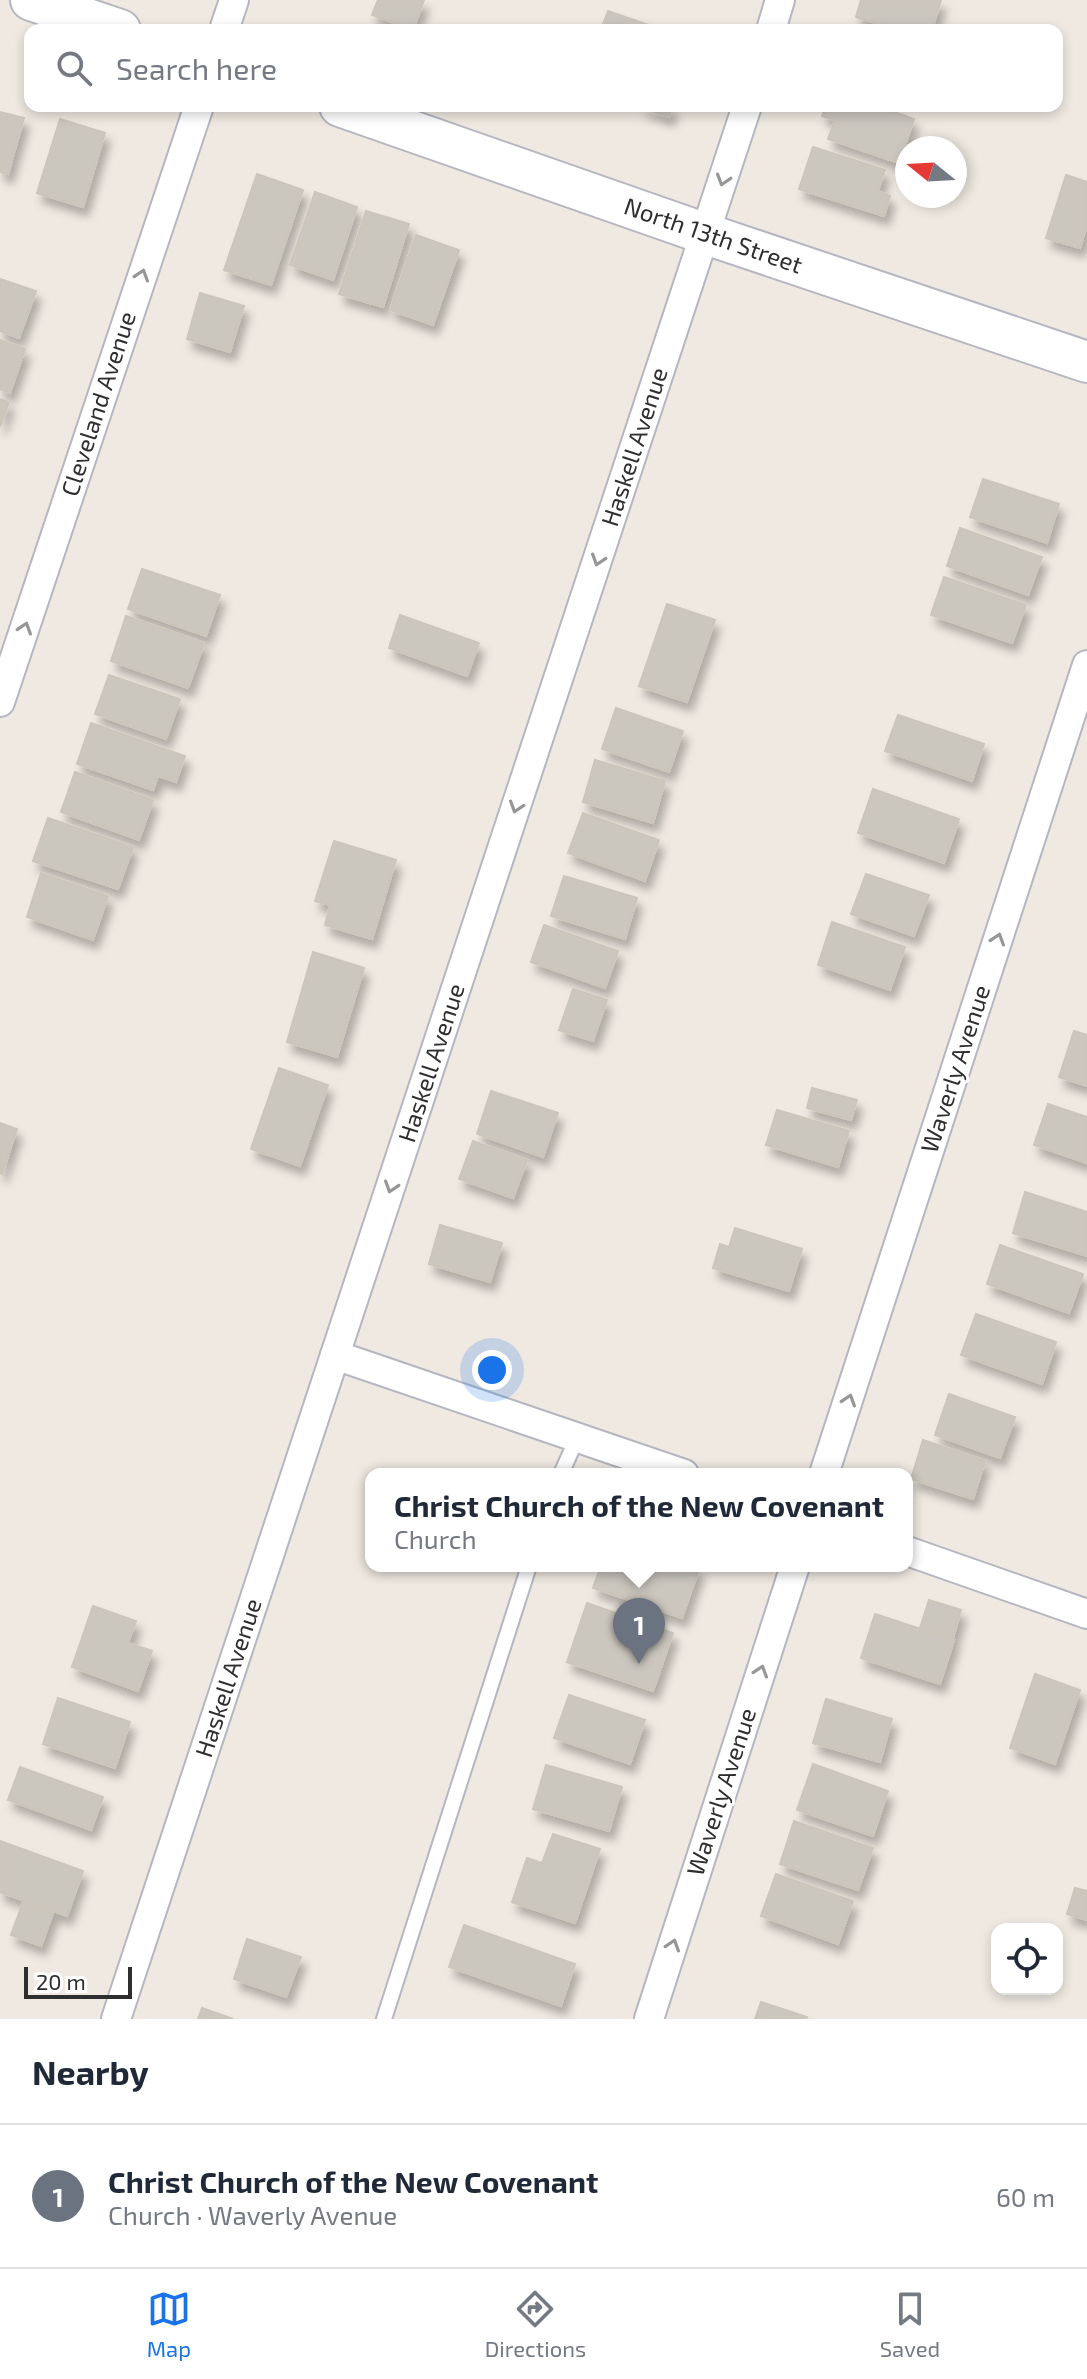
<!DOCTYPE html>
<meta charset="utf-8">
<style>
:root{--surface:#fff;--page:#f6f6f7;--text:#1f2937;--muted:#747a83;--line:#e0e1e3;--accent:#1a73e8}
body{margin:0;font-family:"Exo 2",sans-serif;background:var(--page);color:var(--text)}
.controls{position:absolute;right:24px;bottom:24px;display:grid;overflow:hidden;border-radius:16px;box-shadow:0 4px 12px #0003}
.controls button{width:72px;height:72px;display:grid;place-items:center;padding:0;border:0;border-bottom:2px solid var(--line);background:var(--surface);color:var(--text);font:40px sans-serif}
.compass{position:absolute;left:895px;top:136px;width:72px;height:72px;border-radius:50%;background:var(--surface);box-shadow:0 4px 12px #0003;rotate:288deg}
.scale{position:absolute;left:24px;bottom:20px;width:108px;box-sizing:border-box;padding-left:8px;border:4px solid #2e2e2e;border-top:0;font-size:22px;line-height:28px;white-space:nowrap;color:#2e2e2e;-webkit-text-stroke:6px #fff;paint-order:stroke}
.you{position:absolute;left:492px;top:1370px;width:28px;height:28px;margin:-20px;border:6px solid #fff;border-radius:50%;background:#1a73e8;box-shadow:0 0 0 12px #1a73e833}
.badge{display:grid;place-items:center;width:52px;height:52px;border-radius:50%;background:var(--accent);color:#fff;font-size:26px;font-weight:700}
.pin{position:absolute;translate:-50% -66px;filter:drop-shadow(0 2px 4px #0008)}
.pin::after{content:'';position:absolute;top:42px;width:28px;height:24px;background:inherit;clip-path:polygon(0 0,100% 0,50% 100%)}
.popup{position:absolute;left:365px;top:1468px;width:548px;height:104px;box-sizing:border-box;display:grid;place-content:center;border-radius:16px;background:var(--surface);filter:drop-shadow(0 2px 6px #0005);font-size:26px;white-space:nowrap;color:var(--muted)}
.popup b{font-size:30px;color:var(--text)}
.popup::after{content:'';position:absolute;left:50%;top:100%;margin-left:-16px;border:16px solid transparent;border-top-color:var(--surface)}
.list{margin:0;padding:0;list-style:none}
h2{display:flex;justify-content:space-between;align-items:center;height:104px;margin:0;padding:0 32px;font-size:34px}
h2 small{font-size:26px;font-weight:400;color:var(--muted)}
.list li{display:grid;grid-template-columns:52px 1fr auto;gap:24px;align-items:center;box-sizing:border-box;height:144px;padding:0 32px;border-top:2px solid var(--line)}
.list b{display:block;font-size:30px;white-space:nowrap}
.list p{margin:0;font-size:26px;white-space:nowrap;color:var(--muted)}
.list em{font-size:26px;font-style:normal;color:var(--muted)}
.icon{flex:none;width:44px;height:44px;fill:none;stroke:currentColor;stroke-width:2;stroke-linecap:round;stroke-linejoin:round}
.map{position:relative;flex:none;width:1087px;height:2019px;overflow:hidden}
.search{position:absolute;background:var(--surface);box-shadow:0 4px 12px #0003;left:24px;right:24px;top:24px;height:88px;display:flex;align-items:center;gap:20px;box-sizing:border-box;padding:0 28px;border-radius:16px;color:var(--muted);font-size:30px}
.sheet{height:248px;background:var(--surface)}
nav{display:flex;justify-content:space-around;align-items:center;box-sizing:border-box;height:112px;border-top:2px solid var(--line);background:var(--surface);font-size:22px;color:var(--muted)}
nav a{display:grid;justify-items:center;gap:4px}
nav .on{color:var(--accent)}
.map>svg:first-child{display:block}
.building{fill:#cbc7bf;stroke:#cbc5ba;stroke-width:2;filter:url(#shadow)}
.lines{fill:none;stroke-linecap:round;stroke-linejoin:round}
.lane-casing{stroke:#b4b7c1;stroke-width:18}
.street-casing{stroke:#b4b7c1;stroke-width:32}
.secondary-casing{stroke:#b4b7c1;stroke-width:44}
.lane{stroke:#fff;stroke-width:14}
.street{stroke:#fff;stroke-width:28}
.secondary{stroke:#fff;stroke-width:40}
.oneway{stroke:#969696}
.labels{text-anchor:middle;stroke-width:6;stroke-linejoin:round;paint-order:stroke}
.street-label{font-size:24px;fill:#2e2e2e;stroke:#fff}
</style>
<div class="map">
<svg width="1087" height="2019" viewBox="0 0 1087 2019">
<defs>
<filter id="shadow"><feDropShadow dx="5" dy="9" stdDeviation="4" flood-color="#0004"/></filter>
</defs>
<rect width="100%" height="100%" fill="#efe9e1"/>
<g class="building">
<polygon points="378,0 424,0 413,30 372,15"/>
<polygon points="861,0 941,0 932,30 900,30 856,17"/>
<polygon points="608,11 649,25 647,30 601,30"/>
<polygon points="638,106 673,106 669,117"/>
<polygon points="825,106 878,106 914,119 899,163 828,139 835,120 822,116"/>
<polygon points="0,112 24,118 8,174 0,172"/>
<polygon points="60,119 105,133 83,207 37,193"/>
<polygon points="813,147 885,170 878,191 890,196 884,216 799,189"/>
<polygon points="257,174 303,190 271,285 224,270"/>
<polygon points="1066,175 1087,182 1087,225 1080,248 1046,238"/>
<polygon points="315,192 357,207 333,280 290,265"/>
<polygon points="366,211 409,224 383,307 339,294"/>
<polygon points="416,235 459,250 433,325 390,310"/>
<polygon points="0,279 36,291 19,338 0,331"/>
<polygon points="200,293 244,306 230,352 187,339"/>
<polygon points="0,340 25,349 10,393 0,389"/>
<polygon points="0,399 9,402 0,427"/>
<polygon points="983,479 1059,504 1047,543 970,517"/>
<polygon points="960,528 1042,557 1028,595 947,566"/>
<polygon points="142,569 220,595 206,636 128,609"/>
<polygon points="944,577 1026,605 1012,643 931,615"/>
<polygon points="667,604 715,620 687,702 639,686"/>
<polygon points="400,615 479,643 467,676 389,648"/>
<polygon points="126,616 204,643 188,688 111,661"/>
<polygon points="109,675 180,699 166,739 95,714"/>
<polygon points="616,708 683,731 669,772 602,749"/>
<polygon points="898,715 984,744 972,781 885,751"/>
<polygon points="91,723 185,756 176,782 158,776 153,790 77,764"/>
<polygon points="595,760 665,781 653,823 583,802"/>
<polygon points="75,772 153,800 139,840 61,812"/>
<polygon points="873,789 959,819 944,863 858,833"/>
<polygon points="583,813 659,840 645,881 568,853"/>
<polygon points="48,818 133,847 118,889 33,861"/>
<polygon points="334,841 396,860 372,939 325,925 330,905 315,901"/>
<polygon points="41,873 108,896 93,940 27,917"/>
<polygon points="866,874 929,895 914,936 851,914"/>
<polygon points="564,876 637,898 625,939 551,916"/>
<polygon points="832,922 905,947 890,990 818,965"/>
<polygon points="544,925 618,951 605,988 531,962"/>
<polygon points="313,952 364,968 337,1057 287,1042"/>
<polygon points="573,989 607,1000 593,1041 559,1030"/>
<polygon points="1074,1031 1087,1035 1087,1086 1059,1077"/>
<polygon points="279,1068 328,1085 300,1166 251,1149"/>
<polygon points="812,1088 857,1100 851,1120 807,1108"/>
<polygon points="491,1091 558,1113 543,1157 477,1134"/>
<polygon points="1048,1104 1087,1117 1087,1163 1034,1145"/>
<polygon points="777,1110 849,1131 838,1167 766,1145"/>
<polygon points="0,1123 17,1129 2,1174 0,1173"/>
<polygon points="473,1141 527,1160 513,1198 459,1179"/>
<polygon points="1025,1192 1087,1212 1087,1256 1013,1233"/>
<polygon points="440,1225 502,1243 490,1282 429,1264"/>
<polygon points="735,1228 802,1249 789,1291 713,1268 720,1244 729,1247"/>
<polygon points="1000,1245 1083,1274 1069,1313 987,1284"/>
<polygon points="976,1314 1056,1342 1042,1384 961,1355"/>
<polygon points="949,1394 1015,1417 1000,1458 935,1435"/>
<polygon points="923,1440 985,1461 973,1499 911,1479"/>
<polygon points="601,1566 691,1566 699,1569 682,1618 593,1588"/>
<polygon points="929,1600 961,1610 953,1638 920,1628"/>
<polygon points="587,1603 673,1633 653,1691 567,1662"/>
<polygon points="93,1606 136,1621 128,1643 152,1651 138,1691 72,1667"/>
<polygon points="875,1614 954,1640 940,1684 861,1658"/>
<polygon points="1035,1674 1080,1690 1055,1764 1010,1748"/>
<polygon points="569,1695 645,1720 630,1764 554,1738"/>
<polygon points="58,1698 130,1722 115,1768 43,1744"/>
<polygon points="826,1699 892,1719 880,1762 813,1743"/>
<polygon points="813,1764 888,1791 873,1836 797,1810"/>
<polygon points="546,1765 622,1787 609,1831 533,1809"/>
<polygon points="20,1767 103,1797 91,1830 8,1800"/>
<polygon points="794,1821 873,1848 858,1890 780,1864"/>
<polygon points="553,1834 600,1849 575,1923 512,1902 527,1858 542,1863"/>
<polygon points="0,1841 83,1871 67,1916 0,1892"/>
<polygon points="776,1874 853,1901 838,1944 761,1916"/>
<polygon points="1075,1888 1087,1891 1087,1920 1067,1914"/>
<polygon points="23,1902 53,1913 41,1946 11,1935"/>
<polygon points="464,1925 575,1964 561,2006 449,1967"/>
<polygon points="247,1939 301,1957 286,1997 234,1979"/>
<polygon points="761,2002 807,2017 806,2019 755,2019"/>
<polygon points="202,2008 233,2019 198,2019"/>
</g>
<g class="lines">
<defs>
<g id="lane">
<polyline points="561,1474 577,1438"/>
<polyline points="384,2019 529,1566"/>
</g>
<g id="street">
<polyline points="224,30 234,0"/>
<polyline points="771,30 780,0"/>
<polyline points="0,702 199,106"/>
<polyline points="335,1355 684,1474"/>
<polyline points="824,1474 1087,665"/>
<polyline points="907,1551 1087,1614"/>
<polyline points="116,2019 747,106"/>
<polyline points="649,2019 795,1566"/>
</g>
<g id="secondary">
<polyline points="31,0 120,30"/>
<polyline points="340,106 706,234 1087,362"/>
</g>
</defs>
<use href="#lane" class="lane-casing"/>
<use href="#street" class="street-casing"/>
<use href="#secondary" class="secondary-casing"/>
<use href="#lane" class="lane"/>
<use href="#street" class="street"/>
<use href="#secondary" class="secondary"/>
</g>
<defs><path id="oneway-chevron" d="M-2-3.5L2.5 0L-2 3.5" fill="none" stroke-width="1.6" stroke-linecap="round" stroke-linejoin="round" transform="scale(2)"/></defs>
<g class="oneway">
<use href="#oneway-chevron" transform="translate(723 180) rotate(107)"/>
<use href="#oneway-chevron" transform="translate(142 275) rotate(-72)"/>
<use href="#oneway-chevron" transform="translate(598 560) rotate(108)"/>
<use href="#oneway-chevron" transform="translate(25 628) rotate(-72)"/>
<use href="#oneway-chevron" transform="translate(516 807) rotate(108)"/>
<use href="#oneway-chevron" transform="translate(998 939) rotate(-72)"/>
<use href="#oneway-chevron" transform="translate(391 1187) rotate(108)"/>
<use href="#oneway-chevron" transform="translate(849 1400) rotate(-72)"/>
<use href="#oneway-chevron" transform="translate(761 1671) rotate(-72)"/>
<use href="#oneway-chevron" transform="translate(673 1945) rotate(-72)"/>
</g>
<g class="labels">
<g class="street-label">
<text transform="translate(713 236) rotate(19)" y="8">North 13th Street</text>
<text transform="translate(99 404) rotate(-72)" y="8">Cleveland Avenue</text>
<text transform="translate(635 447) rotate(-72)" y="8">Haskell Avenue</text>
<text transform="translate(432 1063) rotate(-72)" y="8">Haskell Avenue</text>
<text transform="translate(956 1069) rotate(-72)" y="8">Waverly Avenue</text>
<text transform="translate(229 1678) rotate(-72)" y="8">Haskell Avenue</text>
<text transform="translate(722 1792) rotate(-72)" y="8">Waverly Avenue</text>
</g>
</g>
</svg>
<div class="controls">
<button><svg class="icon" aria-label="locate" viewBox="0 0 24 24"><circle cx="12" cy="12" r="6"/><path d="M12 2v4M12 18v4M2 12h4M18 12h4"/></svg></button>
</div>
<svg class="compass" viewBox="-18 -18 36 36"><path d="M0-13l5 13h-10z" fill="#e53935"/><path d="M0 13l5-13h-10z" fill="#747a83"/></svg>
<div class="scale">20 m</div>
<div class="you"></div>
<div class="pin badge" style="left:639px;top:1664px;background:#6b7280">1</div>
<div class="popup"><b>Christ Church of the New Covenant</b>Church</div>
<div class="search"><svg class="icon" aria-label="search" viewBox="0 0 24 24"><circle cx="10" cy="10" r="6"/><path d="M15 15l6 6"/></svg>Search here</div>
</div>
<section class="sheet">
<h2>Nearby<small></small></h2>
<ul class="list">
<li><span class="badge" style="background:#6b7280">1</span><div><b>Christ Church of the New Covenant</b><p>Church · Waverly Avenue</p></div><em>60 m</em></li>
</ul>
</section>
<nav>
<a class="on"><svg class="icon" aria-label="map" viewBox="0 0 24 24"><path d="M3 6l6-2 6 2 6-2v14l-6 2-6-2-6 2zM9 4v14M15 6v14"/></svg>Map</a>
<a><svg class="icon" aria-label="directions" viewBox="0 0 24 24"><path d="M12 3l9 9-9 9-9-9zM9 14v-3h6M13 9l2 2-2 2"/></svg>Directions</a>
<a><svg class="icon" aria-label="saved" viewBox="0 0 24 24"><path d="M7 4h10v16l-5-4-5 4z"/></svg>Saved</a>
</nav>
